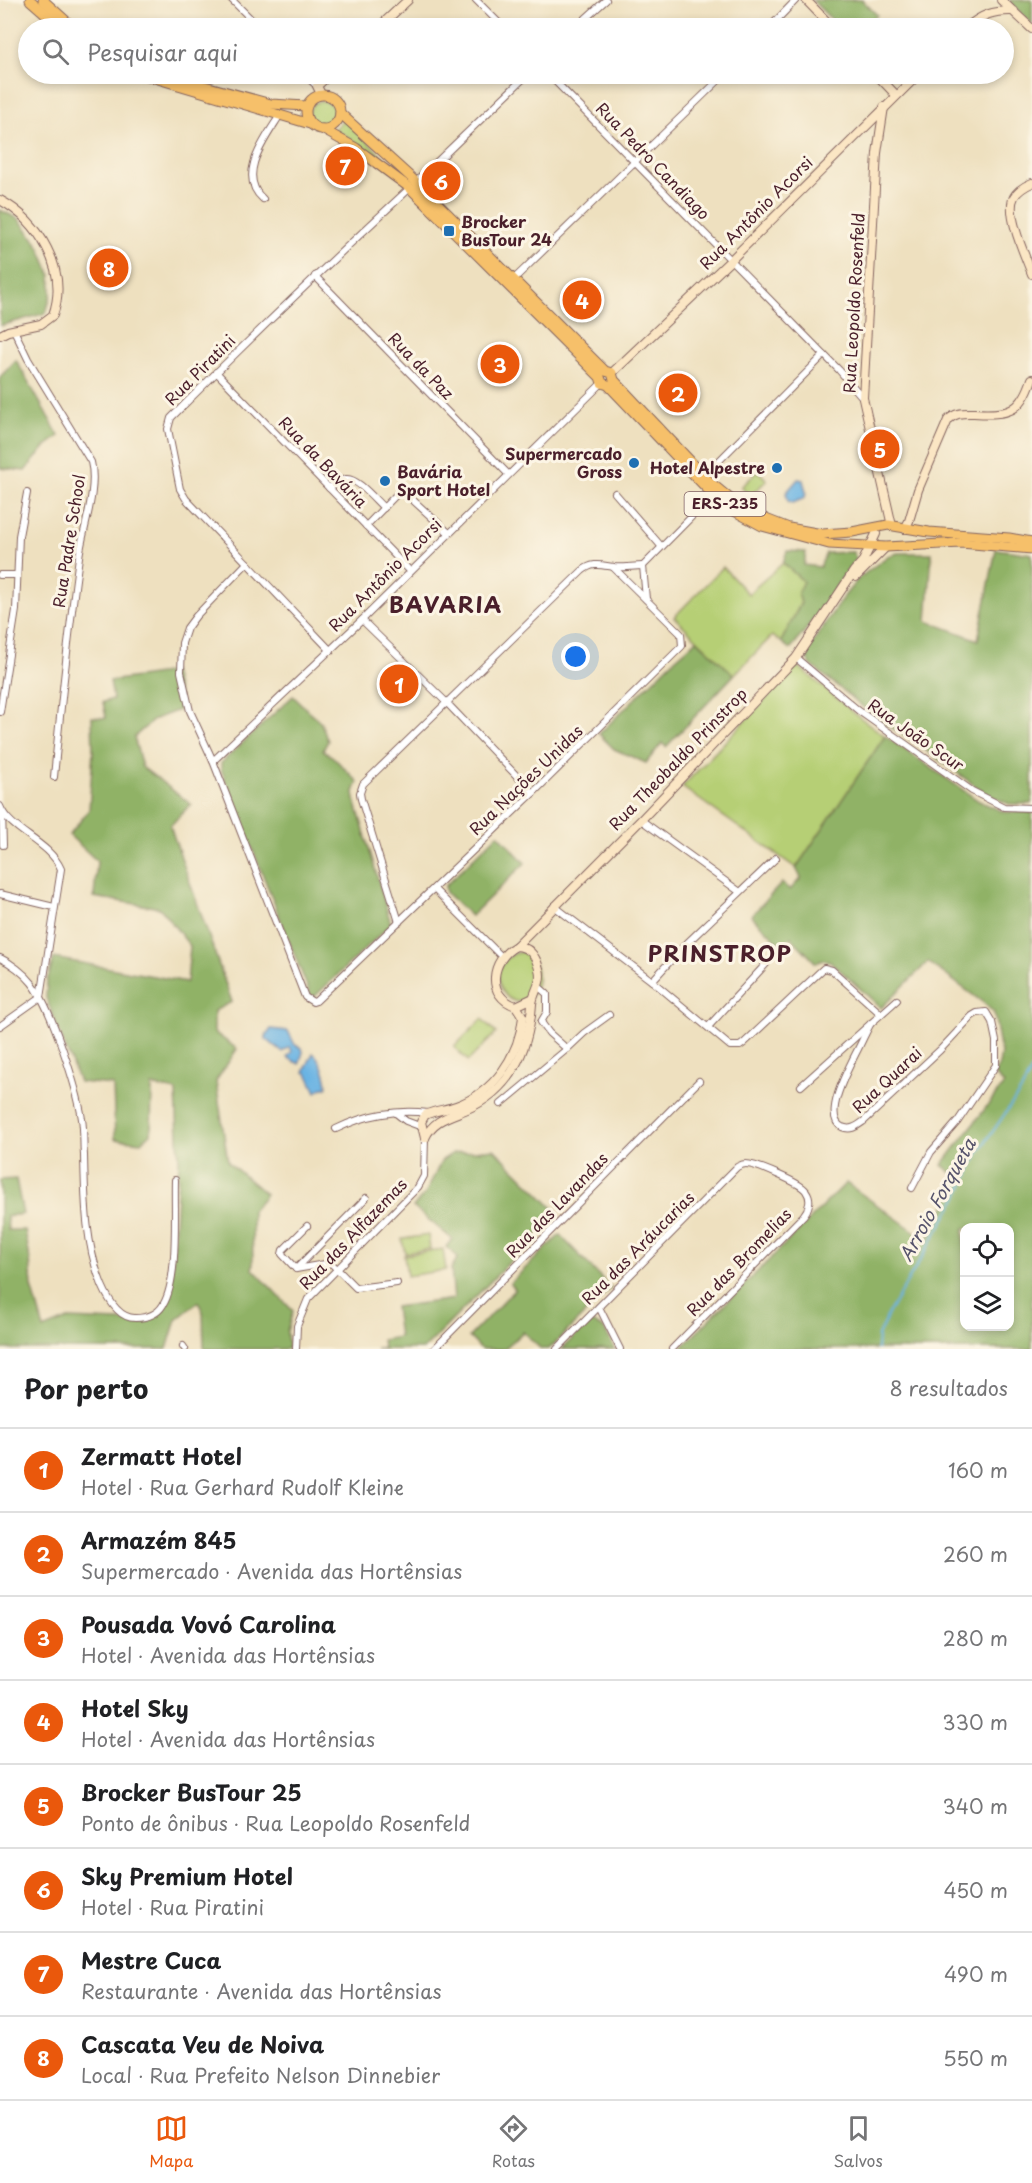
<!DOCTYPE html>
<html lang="pt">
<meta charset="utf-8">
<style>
:root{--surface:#fff;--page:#f2f2f2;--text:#202124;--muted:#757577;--line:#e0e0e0;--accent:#ea580c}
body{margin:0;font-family:"Playpen Sans",sans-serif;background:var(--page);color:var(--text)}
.controls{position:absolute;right:18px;bottom:18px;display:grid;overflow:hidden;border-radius:12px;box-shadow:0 3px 9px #0003}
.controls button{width:54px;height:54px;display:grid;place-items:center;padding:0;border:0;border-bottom:2px solid var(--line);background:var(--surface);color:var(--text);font:30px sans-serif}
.you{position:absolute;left:576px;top:657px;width:21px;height:21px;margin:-15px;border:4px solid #fff;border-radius:50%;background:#1a73e8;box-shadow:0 0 0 9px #1a73e833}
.badge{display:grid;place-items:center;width:39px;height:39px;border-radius:50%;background:var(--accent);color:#fff;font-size:20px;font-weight:700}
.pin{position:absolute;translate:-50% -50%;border:3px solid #fff;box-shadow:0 2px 6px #0006}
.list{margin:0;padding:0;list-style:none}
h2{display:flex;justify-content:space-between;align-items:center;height:78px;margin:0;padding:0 24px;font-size:26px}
h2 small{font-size:20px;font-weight:400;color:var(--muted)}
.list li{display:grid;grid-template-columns:39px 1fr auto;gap:18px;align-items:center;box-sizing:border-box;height:84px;padding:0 24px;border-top:2px solid var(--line)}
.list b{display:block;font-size:22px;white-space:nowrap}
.list p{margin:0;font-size:20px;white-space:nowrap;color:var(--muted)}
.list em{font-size:20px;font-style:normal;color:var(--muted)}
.icon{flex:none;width:33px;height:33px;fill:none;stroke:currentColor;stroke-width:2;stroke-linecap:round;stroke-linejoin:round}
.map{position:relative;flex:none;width:1032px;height:1349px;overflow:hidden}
.search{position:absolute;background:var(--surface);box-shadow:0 3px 9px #0003;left:18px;right:18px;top:18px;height:66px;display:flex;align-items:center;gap:15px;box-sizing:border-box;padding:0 21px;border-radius:33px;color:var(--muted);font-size:22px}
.sheet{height:750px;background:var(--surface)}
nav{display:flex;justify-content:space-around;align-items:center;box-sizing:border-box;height:84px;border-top:2px solid var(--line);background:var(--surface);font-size:16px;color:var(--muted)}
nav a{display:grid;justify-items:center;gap:3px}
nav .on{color:var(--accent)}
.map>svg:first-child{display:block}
.green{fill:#b6cf74;stroke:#807750;stroke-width:1.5}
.forest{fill:#90b266;stroke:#6d6848;stroke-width:1.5;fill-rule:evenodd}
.water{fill:#6bb4e3;stroke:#5a6a87;stroke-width:1.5}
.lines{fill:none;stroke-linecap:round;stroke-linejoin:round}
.stream{stroke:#6bb4e3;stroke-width:2}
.street-casing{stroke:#83635f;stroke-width:8}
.secondary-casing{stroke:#83635f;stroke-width:10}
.primary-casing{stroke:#83635f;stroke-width:11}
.street{stroke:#fff;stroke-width:6}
.secondary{stroke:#fbe6c4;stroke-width:8}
.primary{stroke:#f6c06b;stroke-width:9}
.poi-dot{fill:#1f6fb2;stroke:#fcf5e5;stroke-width:2}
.labels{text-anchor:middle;stroke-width:6;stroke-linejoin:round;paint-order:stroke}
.shield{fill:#fcf5e5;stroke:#7f5f63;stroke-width:1.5}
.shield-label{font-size:15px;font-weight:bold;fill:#4a1f2b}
.street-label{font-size:16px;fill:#4a1f2b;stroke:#fcf5e5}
.poi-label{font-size:16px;font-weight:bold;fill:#4a1f2b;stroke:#fcf5e5;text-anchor:start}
.water-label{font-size:18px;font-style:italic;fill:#56536b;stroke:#fcf5e5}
.district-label{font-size:22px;font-weight:bold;letter-spacing:1.5px;fill:#4a1f2b;stroke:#fcf5e5}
</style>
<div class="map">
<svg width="1032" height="1349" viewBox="0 0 1032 1349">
<rect width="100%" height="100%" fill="#fcf5e5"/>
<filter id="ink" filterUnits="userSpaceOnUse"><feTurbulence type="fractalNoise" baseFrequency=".0167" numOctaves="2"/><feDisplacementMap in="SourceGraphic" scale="12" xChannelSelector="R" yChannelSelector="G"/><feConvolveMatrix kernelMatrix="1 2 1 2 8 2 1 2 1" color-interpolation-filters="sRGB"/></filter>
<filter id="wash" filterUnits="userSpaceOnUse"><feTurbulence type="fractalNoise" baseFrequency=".008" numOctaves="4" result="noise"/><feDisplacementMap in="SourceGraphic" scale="24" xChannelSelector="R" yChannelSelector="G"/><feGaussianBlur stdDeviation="1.35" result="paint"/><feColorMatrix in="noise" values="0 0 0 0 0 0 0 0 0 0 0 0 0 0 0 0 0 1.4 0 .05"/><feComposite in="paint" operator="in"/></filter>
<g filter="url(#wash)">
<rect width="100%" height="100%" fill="#eee0bf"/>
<g class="green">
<circle cx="322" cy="114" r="13"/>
<polygon points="344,119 373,147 399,176 348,137 334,130"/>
<polygon points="758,471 767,480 750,496 741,487"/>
<polygon points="783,563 803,581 798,593 801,602 781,642 772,636 734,675 674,617 723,567 748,594"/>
<polygon points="796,667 799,667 854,713 885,736 796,868 682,787"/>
<path d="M522,952c16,6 20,29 9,43 -11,14 -27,4 -31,-10 -5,-16 5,-31 22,-33z"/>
<polygon points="482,1019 496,1033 468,1061 454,1047"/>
<polygon points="428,1235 430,1249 405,1253 402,1239"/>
<polygon points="443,1249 446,1270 407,1276 404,1255"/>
</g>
<g class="forest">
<polygon points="812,0 862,0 877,15 863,28 840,28"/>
<polygon points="1010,0 1032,0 1032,24 1010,2"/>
<polygon points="0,210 19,219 39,246 51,275 51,295 46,313 0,326"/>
<polygon points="16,360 59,436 46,446 25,471 0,468 0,377"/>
<polygon points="996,549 1032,554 1032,804 1009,804 987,794 907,737 883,723 811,665 805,654 841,600 859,578 888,556 898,553 932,553 927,621 978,640"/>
<path d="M787,551l19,1 -2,13 16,2 6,-14 27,-1 3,7c-23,30 -42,64 -66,90l-9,-7 20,-39 -3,-10 5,-12 -20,-18z"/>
<polygon points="697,640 734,675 666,747 662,743 646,763 614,749 599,734 675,659"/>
<polygon points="173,672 182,709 155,719 134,737 142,767 191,804 170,826 232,1002 214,1011 214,1032 237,1049 216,1081 228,1162 266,1194 252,1211 253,1269 293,1311 287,1331 288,1349 204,1349 203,1312 198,1302 176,1320 167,1349 0,1349 0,1180 16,1179 23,1214 7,1216 8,1230 25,1230 30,1259 32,1287 44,1329 68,1319 144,1322 156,1317 164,1308 171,1291 179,1161 176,1091 152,1086 151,1134 141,1142 115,1139 113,1085 79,1082 46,998 47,981 54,958 187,982 190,946 160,908 94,897 97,861 69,835 89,810 93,751 92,717 106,718 103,702 113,699 110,681"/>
<polygon points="293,696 321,723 328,741 323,750 333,757 358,782 354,792 355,800 391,924 312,999 221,769 221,763"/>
<path d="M885,736l94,65 25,11h28v537h-352l166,-166 81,57 33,-61 -18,-14 62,-81 -10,-10 5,-9 2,-12 -7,-40 -9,-9 -57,-42 -47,46 -51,-47 -7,-1 -7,3 -25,-26 -9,8 -31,-29 31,-33 8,7 11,-12 -5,-10zM964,1228h46v98h-46z"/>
<polygon points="498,834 525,863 471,916 446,893 445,886"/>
<polygon points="494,1149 558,1213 424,1349 376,1349 383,1347 382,1340 399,1337 395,1307 454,1299 451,1269 458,1257 446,1247 452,1239 413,1207 425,1194 442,1160 453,1153"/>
<polygon points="560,1235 611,1288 549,1349 541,1349 523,1332 504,1349 481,1349 469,1337 515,1289 510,1283"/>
<polygon points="592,1322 604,1329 615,1349 562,1349 585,1326"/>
</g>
<g class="water">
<polygon points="798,479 803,480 806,492 805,498 793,503 788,501 786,493"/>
<polygon points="271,1029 288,1031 295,1045 302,1048 303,1052 299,1064 287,1057 292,1052 290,1047 282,1052 266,1039 266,1036"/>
<path d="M313,1053c8,6 14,24 14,35h-5l-6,4 -9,-19 -3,-1z"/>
</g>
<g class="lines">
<polyline class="stream" points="877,1349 878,1336 888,1314 957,1198 978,1153 1022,1089 1032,1069"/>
</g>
</g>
<g filter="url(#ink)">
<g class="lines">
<defs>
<g id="street">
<polyline points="232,0 260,28"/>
<polyline points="476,0 504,28"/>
<polyline points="575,28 606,0"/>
<polyline points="769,28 796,0"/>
<polyline points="304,74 317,86"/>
<polyline points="548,74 839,370 863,398"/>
<polyline points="416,182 528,74"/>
<path d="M263,199c-27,-24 3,-61 17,-84"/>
<polyline points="315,276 508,474"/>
<polyline points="514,279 725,74"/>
<path d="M14,330l14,29 63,103c7,26 -8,67 -12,95 -10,73 -18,146 -25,220"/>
<polyline points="216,372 410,571"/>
<polyline points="704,476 824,355"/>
<path d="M329,488c5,-3 12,-8 17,-9 11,-2 30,22 38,29"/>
<polyline points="615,493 661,546"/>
<polyline points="366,526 397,494 404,492 449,533"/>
<polyline points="247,563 196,616 187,628 182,643 181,672 190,711 213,761 305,997 313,1002 316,1001 533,793 682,646 681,634 613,567"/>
<polyline points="0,575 16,575"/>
<polyline points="646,599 643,566 713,495"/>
<polyline points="362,620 446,702 533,793"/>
<path d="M331,651l-145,-152 -6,-10 -12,-60 3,-11c78,-79 158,-155 239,-230"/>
<polyline points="796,658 859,711 972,791 1004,807 1032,808"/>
<polyline points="0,712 16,610 19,536 27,493"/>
<polyline points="213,761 362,620 602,383"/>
<path d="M0,806c9,25 49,35 61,63l-20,128 -41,29"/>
<polyline points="2,812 3,845"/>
<polyline points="641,820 740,892"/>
<polyline points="434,889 502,957"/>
<polyline points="0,894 54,907"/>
<polyline points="554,906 652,981 730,1046 740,1046 744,1043 824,968 832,970 881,1014"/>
<path d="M399,922l-38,-123 -1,-6 3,-9 219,-213c11,-9 18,-6 32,-4 9,1 19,-1 29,-1"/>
<path d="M0,958c11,5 24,15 32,25 19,24 45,104 50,136 2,12 1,24 2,36 1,44 1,89 18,130 6,14 17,33 33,33 11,0 22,-3 28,-13 16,-26 11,-93 12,-125"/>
<polyline points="652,981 684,946 776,858"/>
<path d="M871,1023c-4,7 -7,14 -11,22 -7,15 -40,71 -18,82 9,4 15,-1 22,-6l76,-71 32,-34 5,-3 9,-1 6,10 4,19v24l-38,56 -27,31 -19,36"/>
<polyline points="708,1027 766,964"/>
<polyline points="567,1049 584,1033 609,1015"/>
<polyline points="801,1086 897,1000"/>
<polyline points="501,1104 567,1049 549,1033 541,1022 547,1012 547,994 538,986"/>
<polyline points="397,1114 406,1121 422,1127"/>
<path d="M336,1129c28,-14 61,-20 92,-16"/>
<polyline points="307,1226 283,1250 282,1254 296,1269 331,1263 356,1288 397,1283"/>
<polyline points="296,1269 366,1198"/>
<polyline points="599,1307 620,1349"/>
<polyline points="183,1346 185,1349"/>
<polyline points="296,1349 297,1326 308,1299 418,1187 424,1176 425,1138"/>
<polyline points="434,1349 699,1081"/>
<path d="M557,1349l180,-182c4,-2 5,-3 9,-3 10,0 55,19 60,27 6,8 3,18 -3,25l-131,133"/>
</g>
<g id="secondary">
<polyline points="806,0 833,28"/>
<polyline points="1001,0 1032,29"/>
<polyline points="378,28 408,0"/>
<path d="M966,28c15,-13 28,-18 48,-17"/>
<polyline points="876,74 896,95"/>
<polyline points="321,94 317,86 330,74"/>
<polyline points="884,107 877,153 863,398 892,526"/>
<path d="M1032,183c-7,3 -14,7 -18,14 -9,16 12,61 18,77"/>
<path d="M0,200c39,21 69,70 53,115l-12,9 -33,7 -8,4"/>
<polyline points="612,373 731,260 919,74"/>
<path d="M905,529l4,-8 9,-31 30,-70c8,-8 15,-7 26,-7 34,2 47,0 58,-34"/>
<polyline points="856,577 886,547"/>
<polyline points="516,946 641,820 796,658 854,571 863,561 876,534"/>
<path d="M425,1138c8,-18 23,-21 40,-28 45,-19 64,-59 67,-106 1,-12 11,-21 7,-35 -3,-13 -9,-22 -23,-23 -25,13 -31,50 0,60l17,-8"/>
<path d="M425,1138l-4,-16 4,-7c10,-5 21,-5 31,-9 39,-14 63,-50 67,-89l-7,-11"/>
</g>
<g id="primary">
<polyline points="30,0 62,28"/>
<polyline points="43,0 74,28"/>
<polyline points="141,74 310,124"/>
<polyline points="161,74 271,104 306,106"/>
<circle cx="323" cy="112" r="17"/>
<polyline points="340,113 416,182 605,371 612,373 614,380 711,483 739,506 766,519 789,528 822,534 852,532 888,525 929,532 1009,538 1032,542"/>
<polyline points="322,129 356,148 410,188 600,377 602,383 608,385 713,495 736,512 762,526 829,544 886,547 961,543 1032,549"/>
</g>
</defs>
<use href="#street" class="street-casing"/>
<use href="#secondary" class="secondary-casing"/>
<use href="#primary" class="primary-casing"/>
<use href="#street" class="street"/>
<use href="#secondary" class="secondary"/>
<use href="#primary" class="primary"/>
</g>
</g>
<g class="poi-dot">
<rect x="443" y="225" width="12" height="12" rx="3"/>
<circle cx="634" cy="463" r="6"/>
<circle cx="777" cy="468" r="6"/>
<circle cx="385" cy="481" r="6"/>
</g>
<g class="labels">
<rect class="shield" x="684.5" y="492" width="81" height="24" rx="4.5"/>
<g class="shield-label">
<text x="725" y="509">ERS-235</text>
</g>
<g class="street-label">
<text transform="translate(653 161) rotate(46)" y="6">Rua Pedro Candiago</text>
<text transform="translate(756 213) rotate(-45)" y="6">Rua Antônio Acorsi</text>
<text transform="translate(854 303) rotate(-87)" y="6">Rua Leopoldo Rosenfeld</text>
<text transform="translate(421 366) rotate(46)" y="6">Rua da Paz</text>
<text transform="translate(200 370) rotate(-45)" y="6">Rua Piratini</text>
<text transform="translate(323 462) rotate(46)" y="6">Rua da Bavária</text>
<text transform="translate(69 541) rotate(-81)" y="6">Rua Padre School</text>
<text transform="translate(385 575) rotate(-45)" y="6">Rua Antônio Acorsi</text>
<text transform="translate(916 735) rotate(35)" y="6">Rua João Scur</text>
<text transform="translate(678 759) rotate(-46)" y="6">Rua Theobaldo Prinstrop</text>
<text transform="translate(526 780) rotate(-44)" y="6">Rua Nações Unidas</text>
<text transform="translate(887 1080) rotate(-43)" y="6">Rua Quarai</text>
<text transform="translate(557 1205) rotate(-46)" y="6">Rua das Lavandas</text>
<text transform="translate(353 1234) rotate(-46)" y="6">Rua das Alfazemas</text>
<text transform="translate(638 1248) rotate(-45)" y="6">Rua das Aráucarias</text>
<text transform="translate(739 1262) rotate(-46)" y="6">Rua das Bromelias</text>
</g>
<g class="poi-label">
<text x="461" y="228">Brocker<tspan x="461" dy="18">BusTour 24</tspan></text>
<text x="622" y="460" text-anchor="end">Supermercado<tspan x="622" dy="18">Gross</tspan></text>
<text x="765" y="474" text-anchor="end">Hotel Alpestre</text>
<text x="397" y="478">Bavária<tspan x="397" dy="18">Sport Hotel</tspan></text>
</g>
<g class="water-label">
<text transform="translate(938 1200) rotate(-61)" y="6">Arroio Forqueta</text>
</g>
<g class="district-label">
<text x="446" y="613">BAVARIA</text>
<text x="720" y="962">PRINSTROP</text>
</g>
</g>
</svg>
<div class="controls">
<button><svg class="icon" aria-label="locate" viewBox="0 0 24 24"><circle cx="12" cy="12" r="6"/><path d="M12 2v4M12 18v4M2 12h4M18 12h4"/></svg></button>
<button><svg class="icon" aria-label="layers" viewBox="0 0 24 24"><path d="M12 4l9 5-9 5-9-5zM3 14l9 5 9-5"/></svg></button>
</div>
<div class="you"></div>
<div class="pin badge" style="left:399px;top:684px">1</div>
<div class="pin badge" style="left:678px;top:393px">2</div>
<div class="pin badge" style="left:500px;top:364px">3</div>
<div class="pin badge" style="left:582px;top:300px">4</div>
<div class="pin badge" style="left:880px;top:449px">5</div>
<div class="pin badge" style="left:441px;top:181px">6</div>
<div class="pin badge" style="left:345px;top:166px">7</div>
<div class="pin badge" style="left:109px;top:268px">8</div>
<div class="search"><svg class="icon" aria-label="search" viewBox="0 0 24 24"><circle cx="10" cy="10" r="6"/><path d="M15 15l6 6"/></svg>Pesquisar aqui</div>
</div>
<section class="sheet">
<h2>Por perto<small>8 resultados</small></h2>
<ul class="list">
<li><span class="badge">1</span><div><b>Zermatt Hotel</b><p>Hotel · Rua Gerhard Rudolf Kleine</p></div><em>160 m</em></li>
<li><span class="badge">2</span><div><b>Armazém 845</b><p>Supermercado · Avenida das Hortênsias</p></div><em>260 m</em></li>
<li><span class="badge">3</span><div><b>Pousada Vovó Carolina</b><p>Hotel · Avenida das Hortênsias</p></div><em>280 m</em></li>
<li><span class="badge">4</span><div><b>Hotel Sky</b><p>Hotel · Avenida das Hortênsias</p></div><em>330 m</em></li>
<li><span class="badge">5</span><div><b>Brocker BusTour 25</b><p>Ponto de ônibus · Rua Leopoldo Rosenfeld</p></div><em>340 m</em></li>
<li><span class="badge">6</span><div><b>Sky Premium Hotel</b><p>Hotel · Rua Piratini</p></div><em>450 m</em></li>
<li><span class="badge">7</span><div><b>Mestre Cuca</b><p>Restaurante · Avenida das Hortênsias</p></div><em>490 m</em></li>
<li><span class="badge">8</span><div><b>Cascata Veu de Noiva</b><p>Local · Rua Prefeito Nelson Dinnebier</p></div><em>550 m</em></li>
</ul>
</section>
<nav>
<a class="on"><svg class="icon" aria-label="map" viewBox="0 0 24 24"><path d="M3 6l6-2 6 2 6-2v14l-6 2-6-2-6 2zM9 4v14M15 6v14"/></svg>Mapa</a>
<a><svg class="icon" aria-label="directions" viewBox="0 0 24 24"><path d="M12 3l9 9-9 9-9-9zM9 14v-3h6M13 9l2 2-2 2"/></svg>Rotas</a>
<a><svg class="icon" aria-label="saved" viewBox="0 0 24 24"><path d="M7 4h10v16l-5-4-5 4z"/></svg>Salvos</a>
</nav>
